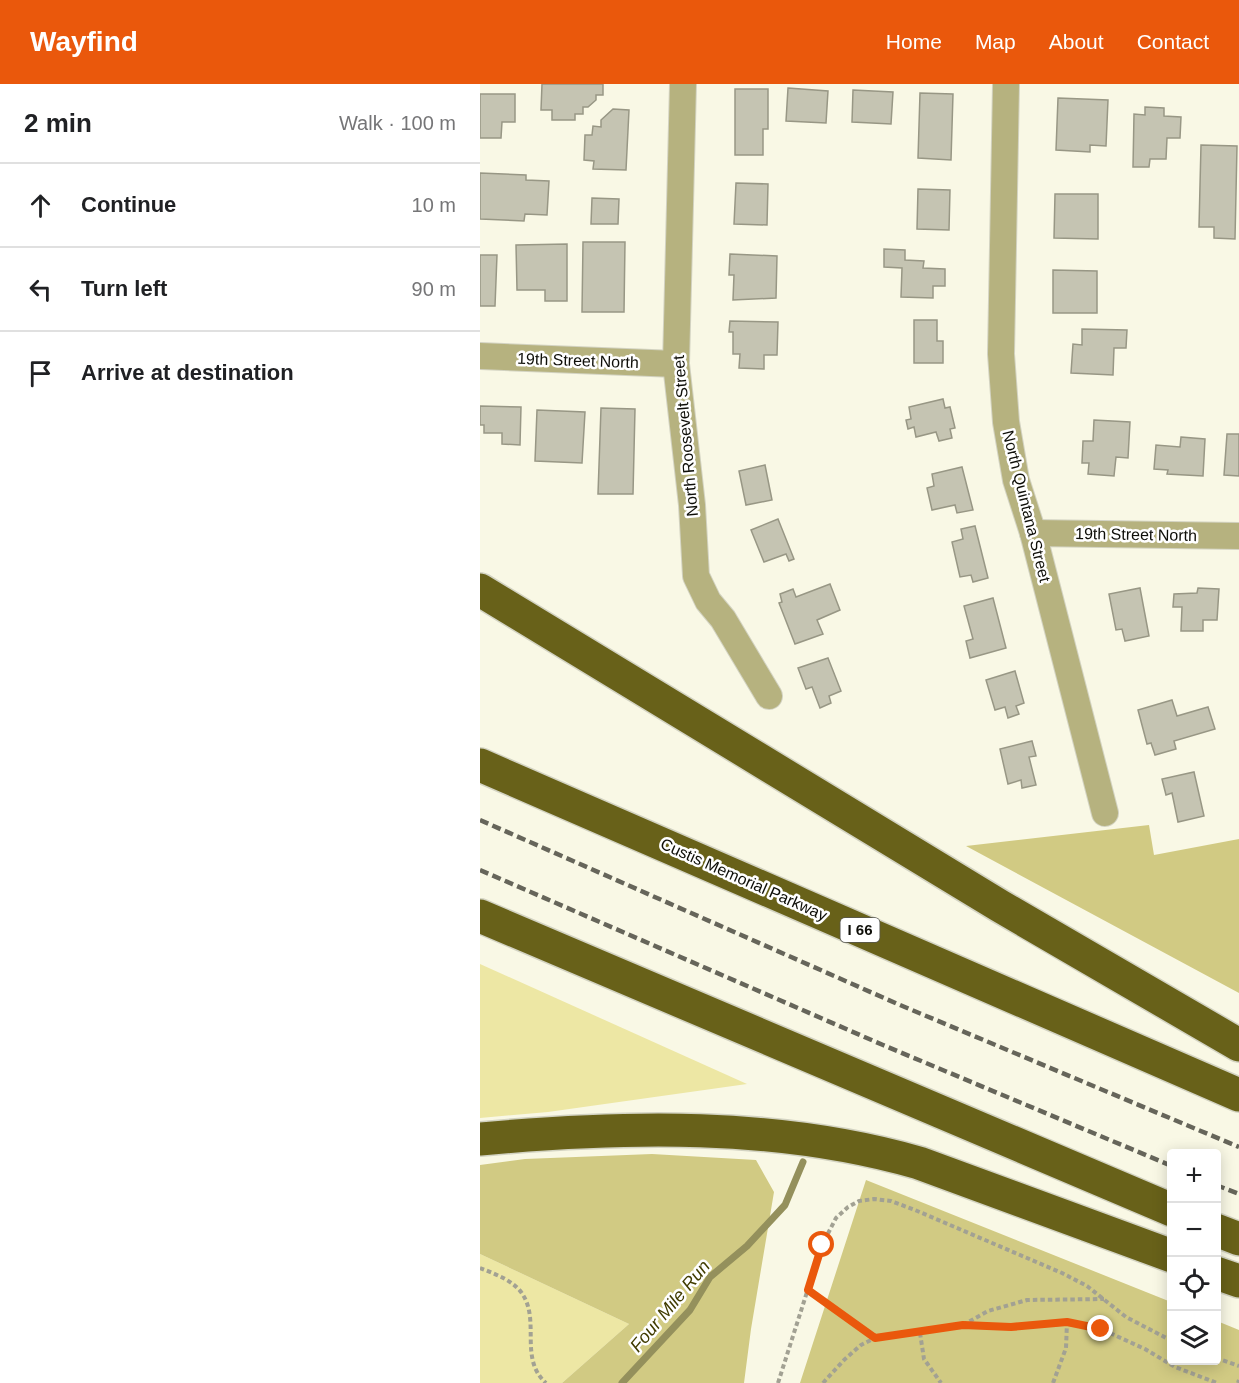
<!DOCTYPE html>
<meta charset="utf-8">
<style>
:root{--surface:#fff;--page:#f6f6f6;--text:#202124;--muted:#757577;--line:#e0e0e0;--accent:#ea580c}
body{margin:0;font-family:Helvetica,sans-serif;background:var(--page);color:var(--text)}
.controls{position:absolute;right:18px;bottom:18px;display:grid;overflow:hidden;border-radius:6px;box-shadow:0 3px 15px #0003}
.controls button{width:54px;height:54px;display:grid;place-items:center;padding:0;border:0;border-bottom:2px solid var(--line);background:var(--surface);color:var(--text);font:30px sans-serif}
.stop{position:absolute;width:18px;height:18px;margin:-14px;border:4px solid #ea580c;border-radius:50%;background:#fff}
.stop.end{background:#ea580c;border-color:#fff;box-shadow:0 2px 6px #0008}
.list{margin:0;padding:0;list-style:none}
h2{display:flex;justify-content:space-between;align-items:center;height:78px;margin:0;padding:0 24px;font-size:26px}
h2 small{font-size:20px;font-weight:400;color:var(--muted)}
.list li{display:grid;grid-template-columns:39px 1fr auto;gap:18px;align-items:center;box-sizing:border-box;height:84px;padding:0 24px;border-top:2px solid var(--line)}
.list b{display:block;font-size:22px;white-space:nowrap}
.list em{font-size:20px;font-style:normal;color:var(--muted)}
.icon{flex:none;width:33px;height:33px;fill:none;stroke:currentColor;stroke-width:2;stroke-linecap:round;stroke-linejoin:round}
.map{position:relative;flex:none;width:759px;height:1299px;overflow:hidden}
header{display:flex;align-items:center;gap:36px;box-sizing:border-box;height:84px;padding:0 30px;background:var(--accent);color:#fff}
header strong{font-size:28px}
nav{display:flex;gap:33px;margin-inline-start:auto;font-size:21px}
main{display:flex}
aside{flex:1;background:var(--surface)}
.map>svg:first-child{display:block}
.green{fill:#ede7a4}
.forest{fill:#d1ca83}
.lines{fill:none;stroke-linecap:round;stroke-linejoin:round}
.stream{stroke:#94905c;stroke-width:7}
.building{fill:#c5c4b2;stroke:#989785;stroke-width:1.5}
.street-casing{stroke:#d3d3c2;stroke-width:28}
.highway-casing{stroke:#d3d3c2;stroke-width:36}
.path{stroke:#a2a193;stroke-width:4;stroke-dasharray:4.5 3;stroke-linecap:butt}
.street{stroke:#b6b27f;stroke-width:26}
.highway{stroke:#686119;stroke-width:33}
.rail{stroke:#66655a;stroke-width:4.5;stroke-dasharray:9 4.5;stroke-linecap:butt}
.route{stroke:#ea580c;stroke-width:8}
.labels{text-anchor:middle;stroke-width:5;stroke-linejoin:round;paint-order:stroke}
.shield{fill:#fff;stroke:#565652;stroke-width:1.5}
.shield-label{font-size:15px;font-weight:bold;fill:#0e0e08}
.street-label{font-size:16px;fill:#0e0e08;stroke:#fff}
.water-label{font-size:18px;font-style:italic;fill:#413c01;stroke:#fff}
</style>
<header>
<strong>Wayfind</strong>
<nav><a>Home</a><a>Map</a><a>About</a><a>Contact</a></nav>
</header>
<main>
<aside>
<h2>2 min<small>Walk · 100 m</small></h2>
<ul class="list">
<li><svg class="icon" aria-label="ahead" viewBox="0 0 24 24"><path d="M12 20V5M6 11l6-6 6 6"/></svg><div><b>Continue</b></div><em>10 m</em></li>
<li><svg class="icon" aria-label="left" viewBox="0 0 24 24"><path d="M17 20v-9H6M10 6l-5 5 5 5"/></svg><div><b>Turn left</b></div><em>90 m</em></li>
<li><svg class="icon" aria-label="arrive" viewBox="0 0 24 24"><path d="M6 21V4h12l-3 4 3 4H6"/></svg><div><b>Arrive at destination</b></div></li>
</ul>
</aside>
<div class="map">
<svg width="759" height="1299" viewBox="0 0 759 1299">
<rect width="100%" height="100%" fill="#f9f8e5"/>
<g class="green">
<polygon points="0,880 267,1000 68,1028 0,1034"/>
<polygon points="0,1170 149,1240 82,1299 0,1299"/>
</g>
<g class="forest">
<polygon points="669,741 674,771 759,755 759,909 486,762"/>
<polygon points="172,1070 276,1076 294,1108 271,1245 264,1299 82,1299 149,1240 0,1170 0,1081 45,1075"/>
<polygon points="386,1096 691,1218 692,1276 736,1276 737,1237 759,1246 759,1299 320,1299"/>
</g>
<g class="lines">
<polyline class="stream" points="142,1299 210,1226 230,1193 267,1162 305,1121 323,1078"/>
</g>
<g class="building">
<polygon points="62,0 123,0 123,11 116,11 116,16 108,23 103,23 103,30 95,30 95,36 72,36 72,26 61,26"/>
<polygon points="308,4 348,7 346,39 306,37"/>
<polygon points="255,5 288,5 288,45 283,45 283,71 255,71"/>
<polygon points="373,6 413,8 411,40 372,38"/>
<polygon points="440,9 473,10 471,76 438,74"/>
<polygon points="0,10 35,10 35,38 22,38 21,54 0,54"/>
<polygon points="578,14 628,16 626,62 610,61 610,68 576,66"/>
<polygon points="665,23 684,24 684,32 701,33 700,54 687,54 686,75 670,75 669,83 653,83 654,30 665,31"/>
<polygon points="133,25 149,26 146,86 113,85 114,77 104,76 105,51 112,51 113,42 121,43 121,36"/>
<polygon points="721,61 757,62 755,155 734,154 734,143 719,143"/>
<polygon points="0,89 46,91 46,96 69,97 67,131 45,130 44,137 0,135"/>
<polygon points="256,99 288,100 287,141 254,140"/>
<polygon points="438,105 470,106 469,146 437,145"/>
<polygon points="575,110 618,110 618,155 574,154"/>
<polygon points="112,114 139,115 138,140 111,140"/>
<polygon points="103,158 145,158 144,228 102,228"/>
<polygon points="87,160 87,217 65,217 65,206 37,206 36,161"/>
<polygon points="404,165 425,166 425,176 444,177 443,184 465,185 465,202 453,202 453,214 421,213 422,184 404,183"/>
<polygon points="250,170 297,172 296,214 253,216 254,191 249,191"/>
<polygon points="0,171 17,171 15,222 0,222"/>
<polygon points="573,186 617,187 617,229 573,229"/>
<polygon points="434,236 457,236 457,257 463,257 463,279 434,279"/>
<polygon points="250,237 298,238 297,271 284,271 284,285 259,284 260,270 253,270 253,248 249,248"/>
<polygon points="602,245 647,246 646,264 634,264 633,291 591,289 593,260 602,261"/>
<polygon points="463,315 465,324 470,323 475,344 470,345 472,354 459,357 456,348 436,353 434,343 428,345 426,336 431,335 429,323"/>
<polygon points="0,322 41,323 40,361 22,360 22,349 4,349 4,341 0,341"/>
<polygon points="121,324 155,325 153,410 118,410"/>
<polygon points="57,326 105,328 102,379 55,377"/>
<polygon points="614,336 650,338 648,374 636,373 634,392 608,390 609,379 602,379 603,357 613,357"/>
<polygon points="747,350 759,350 759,392 744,391"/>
<polygon points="701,353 725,355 723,392 687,390 688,386 674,385 676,361 700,363"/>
<polygon points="285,381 292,416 266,421 259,387"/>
<polygon points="482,383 493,426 477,429 475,421 452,426 447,404 454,402 452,390"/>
<polygon points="298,435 314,475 309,477 306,470 284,478 271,446"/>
<polygon points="495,442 508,494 493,498 491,491 480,493 472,458 483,455 481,445"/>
<polygon points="350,500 360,526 337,536 343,550 315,560 299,519 302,518 300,510 313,505 316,513"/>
<polygon points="660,504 669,552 645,557 642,545 636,546 629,510"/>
<polygon points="718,504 739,505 737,536 723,536 723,547 701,547 702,523 693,523 694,510 717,509"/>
<polygon points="513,514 526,564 490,574 486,557 493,555 484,522"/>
<polygon points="348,574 361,607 349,612 351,619 340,624 332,603 326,605 318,584"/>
<polygon points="535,587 544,619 536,622 539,630 528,634 525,623 515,626 506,596"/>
<polygon points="692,616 697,632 728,623 735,645 694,657 696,665 675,671 671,659 667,660 658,626"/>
<polygon points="552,657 556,672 549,673 556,701 542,704 541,696 528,700 520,665"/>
<polygon points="714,688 724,732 698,738 692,709 686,711 682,695"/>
</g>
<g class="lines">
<defs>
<g id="street">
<polyline points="203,0 196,280 212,421 216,492 228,517 243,535 289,612"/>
<polyline points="526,0 521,270 526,338 536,396 553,449 625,729"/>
<polyline points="0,272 196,280"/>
<polyline points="553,449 759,452"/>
</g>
<g id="highway">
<polyline points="0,506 520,822 759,961"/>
<polyline points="0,681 759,1011"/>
<polyline points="0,832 692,1126"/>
<path d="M0,1055c145,-13 297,-17 439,24l253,93"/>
<polyline points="736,1146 759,1155"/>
<polyline points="736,1189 759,1197"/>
</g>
</defs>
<use href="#street" class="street-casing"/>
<use href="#highway" class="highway-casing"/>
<g class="path">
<path d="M0,1184c15,6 35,13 43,27 17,27 -4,64 23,88"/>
<polyline points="328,1206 395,1254"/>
<polyline points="483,1241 508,1227 547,1216 624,1215"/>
<polyline points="440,1249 444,1275 461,1299"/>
<polyline points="736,1274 759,1282"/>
<polyline points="298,1299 342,1161 356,1134 368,1123 379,1117 394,1115 411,1117 435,1126 582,1189 607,1202 646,1233 692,1257"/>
<polyline points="343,1299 364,1276 381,1261 395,1254 483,1241 531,1243 587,1238 621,1245 665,1265 695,1283 737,1299"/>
<polyline points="573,1299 586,1264 587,1238"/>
<polyline points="758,1299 759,1296"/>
</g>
<use href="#street" class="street"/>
<use href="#highway" class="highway"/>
<g class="rail">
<polyline points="0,736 420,921 759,1063"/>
<polyline points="0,786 403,961 692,1082"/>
<polyline points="736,1101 759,1110"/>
</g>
</g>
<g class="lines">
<polyline class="route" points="342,1161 328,1206 395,1254 483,1241 531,1243 587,1238 621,1245"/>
</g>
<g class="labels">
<rect class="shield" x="360.5" y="834" width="39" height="24" rx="4.5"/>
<g class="shield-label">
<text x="380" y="851">I 66</text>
</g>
<g class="street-label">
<text transform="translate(98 276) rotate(2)" y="6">19th Street North</text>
<text transform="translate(205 352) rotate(-95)" y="6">North Roosevelt Street</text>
<text transform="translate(547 422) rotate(76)" y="6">North Quintana Street</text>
<text transform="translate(656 450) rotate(1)" y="6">19th Street North</text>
<text transform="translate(264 795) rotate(24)" y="6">Custis Memorial Parkway</text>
</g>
<g class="water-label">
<text transform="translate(190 1222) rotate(-50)" y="6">Four Mile Run</text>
</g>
</g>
</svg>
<div class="controls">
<button>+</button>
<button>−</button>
<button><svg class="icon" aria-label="locate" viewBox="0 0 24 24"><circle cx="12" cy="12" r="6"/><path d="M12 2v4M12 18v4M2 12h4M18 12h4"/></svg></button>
<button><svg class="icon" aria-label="layers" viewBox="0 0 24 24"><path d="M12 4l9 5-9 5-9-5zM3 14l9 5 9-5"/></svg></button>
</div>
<div class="stop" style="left:342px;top:1161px"></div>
<div class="stop end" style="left:621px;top:1245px"></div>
</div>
</main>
